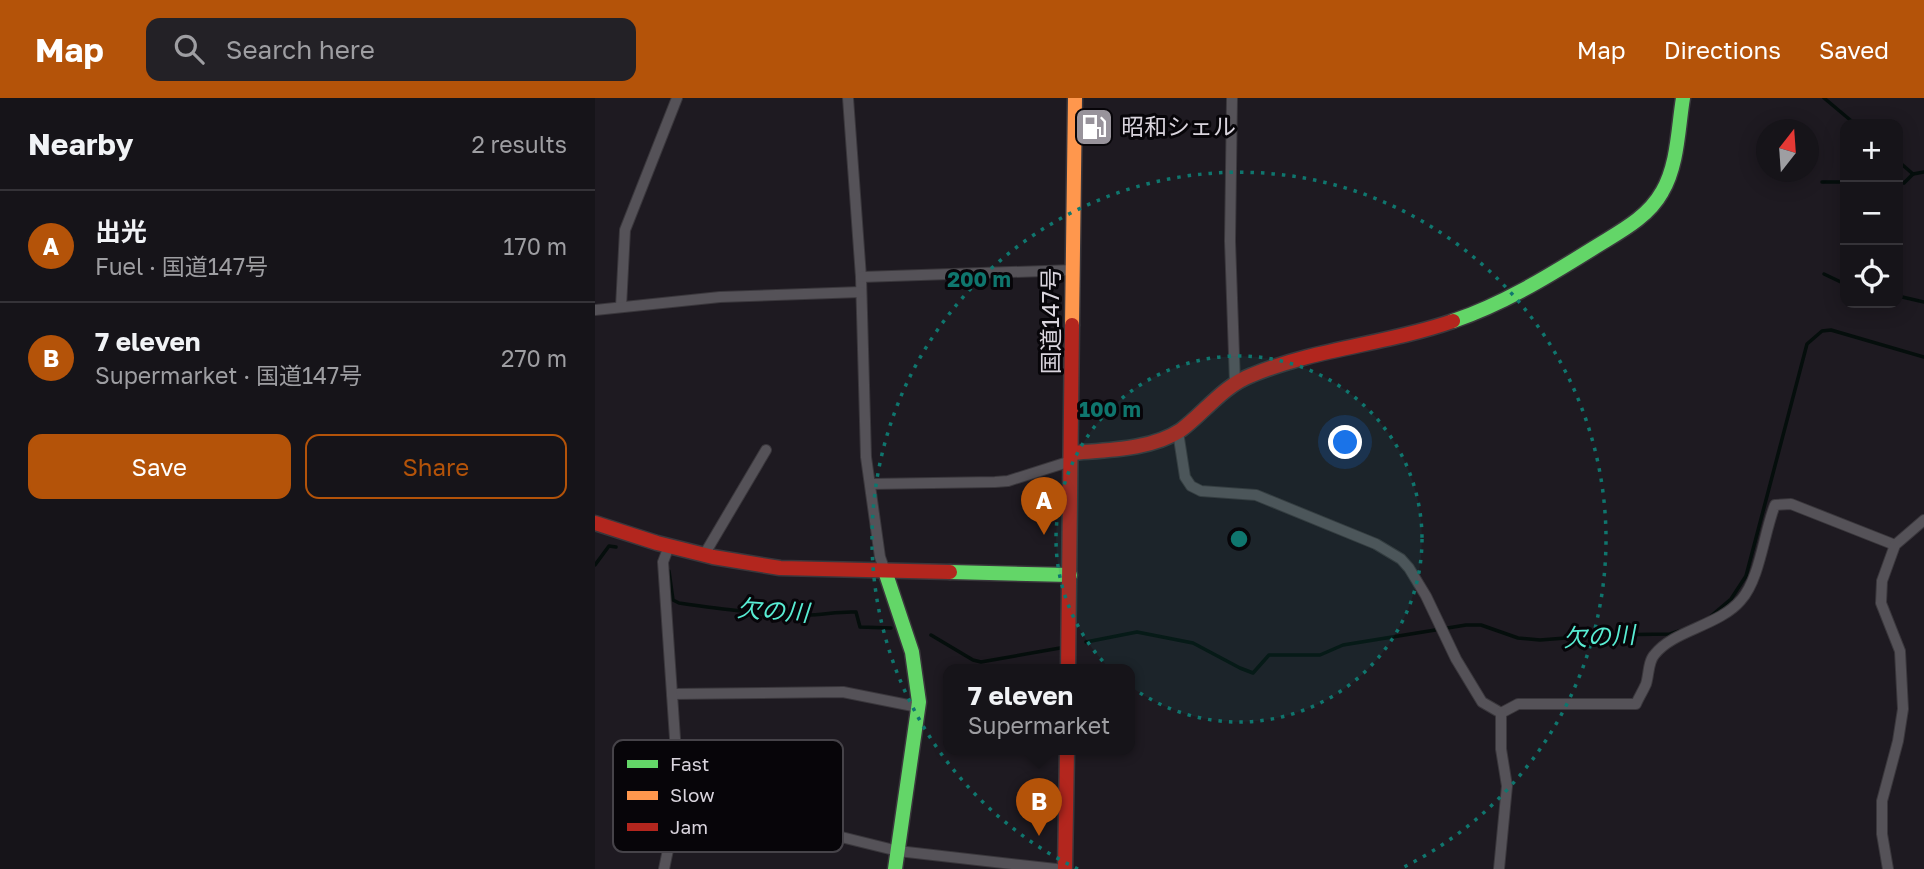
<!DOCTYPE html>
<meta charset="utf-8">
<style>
:root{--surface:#161419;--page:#232126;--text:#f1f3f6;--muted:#9e9ea2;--line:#353338;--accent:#b45309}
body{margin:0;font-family:"Golos Text","Noto Sans JP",sans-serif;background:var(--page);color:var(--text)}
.controls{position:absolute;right:21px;top:21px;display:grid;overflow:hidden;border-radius:14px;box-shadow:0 4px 18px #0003}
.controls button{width:63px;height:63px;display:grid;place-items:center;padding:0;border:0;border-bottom:2px solid var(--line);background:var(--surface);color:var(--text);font:35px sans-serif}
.compass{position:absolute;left:1161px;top:21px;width:63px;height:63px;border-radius:50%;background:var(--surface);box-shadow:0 4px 18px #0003;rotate:17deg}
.you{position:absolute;left:751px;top:345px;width:24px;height:24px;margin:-18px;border:5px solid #fff;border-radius:50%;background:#1a73e8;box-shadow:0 0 0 10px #1a73e833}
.badge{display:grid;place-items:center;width:46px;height:46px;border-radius:50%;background:var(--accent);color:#fff;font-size:23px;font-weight:700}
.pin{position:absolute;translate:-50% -58px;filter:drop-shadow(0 2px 4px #0008)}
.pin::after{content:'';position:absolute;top:37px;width:24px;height:21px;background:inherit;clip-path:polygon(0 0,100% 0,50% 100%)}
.popup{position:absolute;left:348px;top:566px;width:192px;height:91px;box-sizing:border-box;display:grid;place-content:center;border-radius:14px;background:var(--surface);filter:drop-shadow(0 2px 5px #0005);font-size:23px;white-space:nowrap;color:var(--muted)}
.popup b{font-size:26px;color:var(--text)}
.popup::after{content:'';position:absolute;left:50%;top:100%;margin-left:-14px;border:14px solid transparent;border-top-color:var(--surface)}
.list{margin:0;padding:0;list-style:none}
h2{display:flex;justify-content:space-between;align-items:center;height:91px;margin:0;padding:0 28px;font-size:30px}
h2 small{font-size:23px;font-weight:400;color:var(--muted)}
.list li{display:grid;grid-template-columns:46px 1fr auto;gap:21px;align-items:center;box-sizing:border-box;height:112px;padding:0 28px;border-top:2px solid var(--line)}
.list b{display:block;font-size:26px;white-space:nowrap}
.list p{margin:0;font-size:23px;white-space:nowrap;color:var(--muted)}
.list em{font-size:23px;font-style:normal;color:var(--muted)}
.actions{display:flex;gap:14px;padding:21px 28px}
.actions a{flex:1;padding:16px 0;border:2px solid var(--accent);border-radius:14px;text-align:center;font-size:24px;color:var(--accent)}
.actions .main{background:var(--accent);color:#fff}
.icon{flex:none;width:38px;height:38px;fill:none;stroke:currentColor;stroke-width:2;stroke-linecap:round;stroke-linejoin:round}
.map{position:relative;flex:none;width:1329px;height:771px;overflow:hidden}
header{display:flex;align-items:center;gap:42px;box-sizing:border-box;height:98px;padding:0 35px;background:var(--accent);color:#fff}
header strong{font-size:33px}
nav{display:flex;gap:38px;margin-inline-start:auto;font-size:24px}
.search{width:490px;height:63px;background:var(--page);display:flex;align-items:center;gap:18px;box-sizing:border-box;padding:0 24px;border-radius:14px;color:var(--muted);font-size:26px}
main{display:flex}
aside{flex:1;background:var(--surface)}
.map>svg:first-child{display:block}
.green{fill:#3f274c}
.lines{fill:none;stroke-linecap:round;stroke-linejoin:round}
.stream{stroke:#050e0c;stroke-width:3.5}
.street-casing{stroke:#3a373c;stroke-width:12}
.fast-casing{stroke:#3a373c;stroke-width:17}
.slow-casing{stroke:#3a373c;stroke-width:17}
.jam-casing{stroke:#3a373c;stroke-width:17}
.street{stroke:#555258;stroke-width:10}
.fast{stroke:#63d668;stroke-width:14}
.slow{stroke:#ff974d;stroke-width:14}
.jam{stroke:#b3261e;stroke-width:14}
.ring{fill:none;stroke:#0f766e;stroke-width:3.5;stroke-dasharray:3.5 7}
.labels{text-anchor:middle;stroke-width:6;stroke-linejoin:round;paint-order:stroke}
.poi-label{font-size:23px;fill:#d9d4dd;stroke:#070509;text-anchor:start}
.street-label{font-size:23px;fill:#d9d4dd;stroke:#070509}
.water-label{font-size:24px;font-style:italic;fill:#58ecd3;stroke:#070509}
.key{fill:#070509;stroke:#464349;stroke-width:2}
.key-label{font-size:19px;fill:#d9d4dd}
.centre{fill:#0f766e;stroke:#070509;stroke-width:3.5}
.ring-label{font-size:21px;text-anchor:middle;font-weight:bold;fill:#0f766e;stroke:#070509;stroke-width:6;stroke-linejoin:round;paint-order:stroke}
</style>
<header>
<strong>Map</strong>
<div class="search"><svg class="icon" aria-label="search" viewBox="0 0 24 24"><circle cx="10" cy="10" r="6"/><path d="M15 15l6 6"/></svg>Search here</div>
<nav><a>Map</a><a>Directions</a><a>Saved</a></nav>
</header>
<main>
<aside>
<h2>Nearby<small>2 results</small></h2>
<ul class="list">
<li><span class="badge">A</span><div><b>出光</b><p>Fuel · 国道147号</p></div><em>170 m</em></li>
<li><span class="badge">B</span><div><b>7 eleven</b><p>Supermarket · 国道147号</p></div><em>270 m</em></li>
</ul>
<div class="actions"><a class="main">Save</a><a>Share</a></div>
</aside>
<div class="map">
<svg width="1329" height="771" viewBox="0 0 1329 771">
<rect width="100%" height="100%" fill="#1e1a21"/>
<polygon class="green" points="39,689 79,701 76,720 35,713"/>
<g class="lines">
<g class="stream">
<polyline points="1229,0 1260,26"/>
<polyline points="1303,63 1318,76 1329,74"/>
<polyline points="1227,84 1250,84"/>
<polyline points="1303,85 1309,85 1318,76"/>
<polyline points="1229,176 1250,186"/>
<polyline points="1303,198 1329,204"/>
<polyline points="0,467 14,448 21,449"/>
<path d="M74,473l4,29 6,3c42,6 85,12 127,12 17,0 33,-4 50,-3l4,15 31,1"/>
<polyline points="1116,518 1136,501 1151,478 1212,246 1227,233 1236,232 1329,259"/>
<polyline points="336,537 378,562 386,564 465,550"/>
<polyline points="491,544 542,534 598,545 645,570 658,575 674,557 725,557 748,547 871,527 886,527 923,540 945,542 1009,537 1075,536 1084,533"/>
</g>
<defs>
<g id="street">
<polyline points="253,0 266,179 271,359 285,459 290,473"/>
<polyline points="637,0 635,143 640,285"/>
<polyline points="266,179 479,172"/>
<polyline points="26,209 30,132 82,0"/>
<polyline points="0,212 125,199 266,194"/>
<polyline points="583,334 590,379 596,388 606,393 661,397 781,446 806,461 814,470 831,498 861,561 887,604 906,615"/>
<polyline points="275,386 400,384 413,383 476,363"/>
<polyline points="109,457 171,352"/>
<polyline points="77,596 248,594 323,609"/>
<path d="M906,615l17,-9h118c3,-7 7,-13 10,-20 3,-9 2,-23 9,-30 19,-24 64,-28 86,-54 19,-21 23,-68 34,-95l16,-1 104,41"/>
<polyline points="84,699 303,753 461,771"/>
<polyline points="69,771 84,699 68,464 74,448"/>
<polyline points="904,771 912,688 906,651 906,615"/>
<polyline points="1293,771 1287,736 1287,703 1303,643 1308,611 1305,553 1286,505 1287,483 1300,447 1329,422"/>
</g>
<g id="fast">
<path d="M858,223c50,-17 94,-44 139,-72 25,-16 55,-30 70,-57 16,-27 16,-64 21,-94"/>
<polyline points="290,473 317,554 324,604 300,771"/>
<polyline points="355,474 475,477"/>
</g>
<polyline id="slow" points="477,227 480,0"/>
<g id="jam">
<path d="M477,355c34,-3 79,-3 109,-23 24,-18 42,-44 71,-55 65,-27 136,-31 201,-54"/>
<polyline points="0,425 62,445 118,459 185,470 355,474"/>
<polyline points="473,572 477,227"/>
<polyline points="470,771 472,652"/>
</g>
</defs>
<use href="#street" class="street-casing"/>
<use href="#fast" class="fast-casing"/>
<use href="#slow" class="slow-casing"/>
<use href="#jam" class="jam-casing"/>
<use href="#street" class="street"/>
<use href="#fast" class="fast"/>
<use href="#slow" class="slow"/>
<use href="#jam" class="jam"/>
</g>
<circle cx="644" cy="441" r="183" fill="#0f766e" fill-opacity=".12"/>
<g class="ring">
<circle cx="644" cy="441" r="183"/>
<path d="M483 771A367 367 0 1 1 805 771"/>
</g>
<defs>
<symbol id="fuel-square" viewBox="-11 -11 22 22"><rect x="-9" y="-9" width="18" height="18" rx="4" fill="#98939b" stroke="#070509"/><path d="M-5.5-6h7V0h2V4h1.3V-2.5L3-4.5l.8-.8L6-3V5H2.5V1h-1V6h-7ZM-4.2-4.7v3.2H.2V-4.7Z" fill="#fff"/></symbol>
</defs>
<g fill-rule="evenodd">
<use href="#fuel-square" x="477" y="7" width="44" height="44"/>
</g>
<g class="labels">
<g class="poi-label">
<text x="526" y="37">昭和シェル</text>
</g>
<g class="street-label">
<text transform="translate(456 223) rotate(-90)" y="8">国道147号</text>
</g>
<g class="water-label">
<text transform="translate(178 513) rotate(4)" y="8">欠の川</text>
<text transform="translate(1004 539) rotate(-3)" y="8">欠の川</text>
</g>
</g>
<rect x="18" y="642" width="230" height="112" rx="10" class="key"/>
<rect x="32" y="662" width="31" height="8" fill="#63d668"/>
<rect x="32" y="693" width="31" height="9" fill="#ff974d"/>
<rect x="32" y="725" width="31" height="8" fill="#b3261e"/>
<g class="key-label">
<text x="75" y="673">Fast</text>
<text x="75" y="704">Slow</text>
<text x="75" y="736">Jam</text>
</g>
<circle cx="644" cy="441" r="10" class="centre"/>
<g class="ring-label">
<text x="384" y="189">200 m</text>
<text x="515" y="319">100 m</text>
</g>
</svg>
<div class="controls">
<button>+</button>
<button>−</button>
<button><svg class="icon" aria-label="locate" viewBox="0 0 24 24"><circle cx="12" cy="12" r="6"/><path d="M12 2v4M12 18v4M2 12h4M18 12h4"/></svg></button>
</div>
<svg class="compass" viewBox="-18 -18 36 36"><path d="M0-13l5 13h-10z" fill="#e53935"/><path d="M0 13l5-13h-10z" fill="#9e9ea2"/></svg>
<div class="you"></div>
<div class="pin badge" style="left:449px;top:437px">A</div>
<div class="pin badge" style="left:444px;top:738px">B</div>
<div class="popup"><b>7 eleven</b>Supermarket</div>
</div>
</main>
